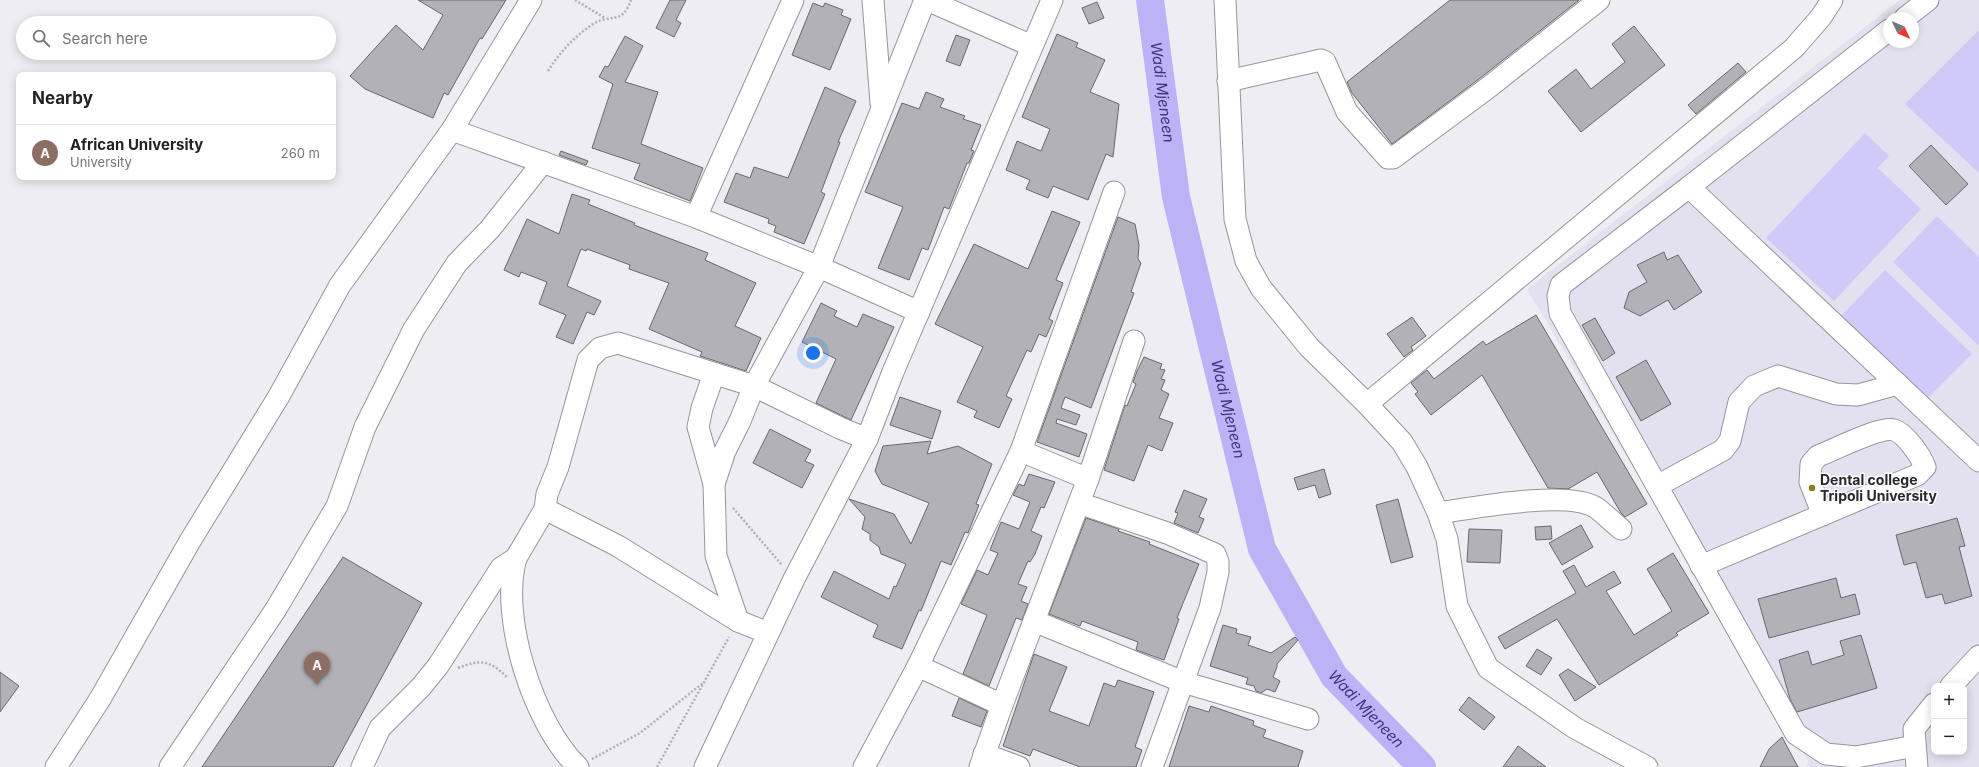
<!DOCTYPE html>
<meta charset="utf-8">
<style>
:root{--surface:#fff;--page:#f2f2f2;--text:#222;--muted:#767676;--line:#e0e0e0;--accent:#d93025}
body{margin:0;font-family:Inter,sans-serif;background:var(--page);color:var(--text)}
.controls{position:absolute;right:12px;bottom:12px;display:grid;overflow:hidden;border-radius:8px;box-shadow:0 2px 10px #0003}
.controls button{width:36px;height:36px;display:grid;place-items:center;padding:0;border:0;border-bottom:1px solid var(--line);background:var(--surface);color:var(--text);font:20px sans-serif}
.compass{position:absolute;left:1883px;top:12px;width:36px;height:36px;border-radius:50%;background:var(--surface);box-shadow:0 2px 10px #0003;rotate:134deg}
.you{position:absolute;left:813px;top:353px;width:14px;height:14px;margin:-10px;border:3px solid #fff;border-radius:50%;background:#1a73e8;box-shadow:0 0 0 6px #1a73e833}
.badge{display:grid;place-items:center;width:26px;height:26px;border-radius:50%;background:var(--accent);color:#fff;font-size:13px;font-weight:700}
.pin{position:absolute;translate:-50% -33px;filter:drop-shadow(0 1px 2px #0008)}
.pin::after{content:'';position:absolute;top:21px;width:14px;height:12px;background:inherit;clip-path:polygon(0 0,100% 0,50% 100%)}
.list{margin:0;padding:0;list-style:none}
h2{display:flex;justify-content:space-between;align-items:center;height:52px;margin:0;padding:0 16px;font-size:17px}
h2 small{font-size:13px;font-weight:400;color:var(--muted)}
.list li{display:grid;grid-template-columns:26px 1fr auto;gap:12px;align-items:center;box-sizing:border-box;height:56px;padding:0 16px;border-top:1px solid var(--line)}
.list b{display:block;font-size:15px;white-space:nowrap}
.list p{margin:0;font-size:13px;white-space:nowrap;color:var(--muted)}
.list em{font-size:13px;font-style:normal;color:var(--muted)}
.icon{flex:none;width:22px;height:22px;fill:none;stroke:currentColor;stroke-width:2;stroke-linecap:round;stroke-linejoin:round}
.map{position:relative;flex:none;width:1979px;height:767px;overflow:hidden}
.search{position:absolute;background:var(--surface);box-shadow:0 2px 10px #0003;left:16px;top:16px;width:320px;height:44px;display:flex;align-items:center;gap:10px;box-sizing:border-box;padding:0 14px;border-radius:22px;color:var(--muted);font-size:15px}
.panel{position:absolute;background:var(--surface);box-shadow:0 2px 10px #0003;left:16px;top:72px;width:320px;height:108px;border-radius:8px}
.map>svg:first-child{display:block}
.built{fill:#e3e1ef;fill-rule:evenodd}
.green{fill:#d0caf8}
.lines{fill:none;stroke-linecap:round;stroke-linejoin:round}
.river{stroke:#bcb2f6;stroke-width:28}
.building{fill:#b2b1b7;stroke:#68686d}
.minor-casing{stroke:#96959b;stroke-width:23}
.path{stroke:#afafb5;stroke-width:2.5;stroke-dasharray:2 2;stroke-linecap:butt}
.minor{stroke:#fff;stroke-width:21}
.poi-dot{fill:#8e7d23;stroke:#fbfbff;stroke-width:1.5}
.labels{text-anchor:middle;stroke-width:3;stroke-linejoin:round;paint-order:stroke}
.poi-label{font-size:14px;font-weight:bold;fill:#28282b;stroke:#fbfbff;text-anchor:start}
.water-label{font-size:15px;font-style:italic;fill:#43307e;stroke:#fbfbff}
</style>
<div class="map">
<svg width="1979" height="767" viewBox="0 0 1979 767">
<rect width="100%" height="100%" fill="#eeedf4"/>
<path class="built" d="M1900,0h79v767h-172l1,-6 -281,-472zM1889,18h24v24h-24zM1934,686h30v66h-30z"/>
<g class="green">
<polygon points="1979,30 1979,173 1905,104"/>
<polygon points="1865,133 1889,156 1878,168 1921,209 1834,301 1766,238"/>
<polygon points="1937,216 1979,257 1979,346 1893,262"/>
<polygon points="1885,270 1972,354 1927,399 1841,316"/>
</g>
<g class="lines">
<path class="river" id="s1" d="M1150,0l26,197 86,352 72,127 88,91"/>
</g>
<g class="building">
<polygon points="418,0 506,0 482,39 480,38 448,95 444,93 433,118 365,89 350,76 396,25 423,50 443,15"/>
<polygon points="670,0 686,0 676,20 681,23 674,37 656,28"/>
<polygon points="1450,0 1579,0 1479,79 1392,144 1352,93 1347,82"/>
<polygon points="1097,2 1104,18 1089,24 1082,8"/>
<polygon points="813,3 823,7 825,3 843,10 841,15 851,19 830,70 792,55"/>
<polygon points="1634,26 1665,65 1581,132 1548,91 1576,69 1591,89 1625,62 1612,44"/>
<polygon points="1057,34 1078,43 1076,47 1105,60 1090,92 1119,104 1113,157 1106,154 1088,200 1053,186 1048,198 1026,189 1030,180 1006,170 1017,141 1041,151 1050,129 1022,117"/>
<polygon points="956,35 970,40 960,66 946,61"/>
<polygon points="625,36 643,46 625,82 658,92 641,144 703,168 690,201 634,179 640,164 592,148 613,84 599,77 605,66 608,67"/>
<polygon points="1738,63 1746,72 1696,114 1688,105"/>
<polygon points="825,87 856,101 838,142 840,142 821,192 825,194 804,244 774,232 776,226 768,223 769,219 724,202 736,173 750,178 754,167 788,178"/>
<polygon points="926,92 944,99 940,107 965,116 963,119 981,125 971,150 974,151 969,163 967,163 949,209 944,207 928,250 922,248 909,280 878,268 903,207 865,192 902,103 919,109"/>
<polygon points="1931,145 1968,184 1946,205 1909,166"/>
<polygon points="561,151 588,161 586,165 559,155"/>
<polygon points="572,194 590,200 588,204 635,223 634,225 708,253 705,260 756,283 735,326 761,338 746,371 700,356 702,352 649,329 669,283 629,269 630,265 587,249 586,251 581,249 567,286 601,301 594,315 587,312 573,344 556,337 566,315 539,304 547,282 521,272 519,277 504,270 527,219 559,234"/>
<polygon points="1052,211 1080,222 1056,280 1063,283 1049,319 1053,321 1046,337 1039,334 1031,352 1027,350 1006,396 1012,399 999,428 974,417 977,411 957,402 983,347 935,324 974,244 1028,269"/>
<polygon points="1118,217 1135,224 1139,245 1138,259 1141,263 1131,292 1134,293 1091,408 1065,397 1061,408 1080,415 1076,425 1057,419 1056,423 1087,434 1079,457 1037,442"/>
<polygon points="1664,252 1667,260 1678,255 1702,292 1674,310 1668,300 1640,316 1624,308 1629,292 1647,282 1637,265"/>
<polygon points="821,303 837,311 834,316 857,327 863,314 894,327 851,420 816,403 836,359 802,342"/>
<polygon points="1536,315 1647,504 1625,517 1621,513 1597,472 1568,489 1548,488 1482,375 1431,415 1415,394 1418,392 1411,383 1427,370 1434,379 1483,341 1486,345"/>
<polygon points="1412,317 1426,336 1411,347 1413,350 1404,357 1387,334"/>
<polygon points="1595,318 1615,353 1603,361 1582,325"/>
<polygon points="1144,357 1162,364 1160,369 1165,370 1161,379 1165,380 1161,390 1169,394 1159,418 1173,423 1162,451 1148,445 1134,481 1104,470 1125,405 1127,406 1136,384 1133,382 1137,371"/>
<polygon points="1646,360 1671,404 1641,421 1616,377"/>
<polygon points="900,397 941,411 932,439 890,425"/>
<polygon points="770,429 811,450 805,461 814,465 802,488 753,463"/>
<polygon points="931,441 927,454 958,446 992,464 976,504 979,505 968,533 965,532 951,565 941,561 921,611 919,610 902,649 873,637 878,625 821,597 834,571 889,599 894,586 896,587 906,564 881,554 879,547 870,540 870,534 862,529 865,517 849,499 894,514 911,544 929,503 882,484 875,471 883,446"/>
<polygon points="1324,469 1331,494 1319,498 1315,485 1298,490 1294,478"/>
<polygon points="1029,474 1055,482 1044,508 1041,507 1031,531 1042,536 1035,554 1030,562 1028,561 1018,584 1027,587 1021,601 1028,604 1022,620 1016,618 989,686 963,674 987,615 961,604 977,570 988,575 998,553 990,550 1001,522 1019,529 1030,502 1013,495 1019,484 1024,486"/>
<polygon points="1184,490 1207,499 1199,517 1204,519 1198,533 1174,523 1178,513 1175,512"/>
<polygon points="1398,499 1413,557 1391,563 1376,505"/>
<polygon points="1086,518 1119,529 1118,531 1150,542 1149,544 1199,564 1177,618 1179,619 1164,660 1136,650 1138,642 1082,621 1080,626 1049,614"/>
<polygon points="1957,518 1965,546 1959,547 1972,596 1945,604 1942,594 1926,598 1916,562 1904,565 1896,535"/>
<polygon points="1581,525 1593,547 1562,565 1549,543"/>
<polygon points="1551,526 1552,539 1536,540 1535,527"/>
<polygon points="1469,529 1502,530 1500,563 1467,562"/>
<polygon points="1673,553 1709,613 1676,633 1678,635 1599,685 1557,619 1505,649 1498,637 1576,593 1563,571 1574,565 1586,587 1614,571 1621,583 1606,591 1634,635 1672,611 1647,569"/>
<polygon points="343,557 422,603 333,767 202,767"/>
<polygon points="1836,578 1841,598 1855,594 1860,614 1769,638 1758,599"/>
<polygon points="1223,625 1237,629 1236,633 1251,637 1248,645 1271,653 1295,637 1298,640 1277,664 1277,667 1273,677 1280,681 1275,692 1267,689 1261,693 1256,691 1254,686 1246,684 1248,678 1210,666"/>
<polygon points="1861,635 1877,688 1797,712 1790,699 1779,660 1808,651 1812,665 1844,655 1840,641"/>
<polygon points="1537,649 1552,658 1541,675 1526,666"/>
<polygon points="1034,654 1067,667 1049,711 1089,726 1104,683 1115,687 1118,680 1154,692 1135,747 1142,750 1136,767 1080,767 1033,749 1030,756 1003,746"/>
<polygon points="1568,669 1596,687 1575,701 1559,675"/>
<polygon points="0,672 19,686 0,712"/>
<polygon points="1469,697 1495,717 1484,730 1459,710"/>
<polygon points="959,698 987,711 981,727 952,716"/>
<polygon points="1189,706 1209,712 1211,706 1254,721 1253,725 1266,730 1263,737 1303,751 1298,767 1169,767"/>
<polygon points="1782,737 1798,767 1760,767 1769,749"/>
<polygon points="1518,746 1546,767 1503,767"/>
</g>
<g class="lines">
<defs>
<g id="minor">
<polyline points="873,0 881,103"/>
<polyline points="927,0 1032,46"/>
<polyline points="1225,0 1235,219 1246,261 1261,288 1309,347 1367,404 1402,442 1417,467 1438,513 1447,539 1457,606 1488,668 1575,728 1647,767"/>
<polyline points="1905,18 1928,0"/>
<polyline points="1889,30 1689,187 1979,461"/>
<polyline points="1228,81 1321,60 1325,62 1347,112 1388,158 1393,158 1489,87 1599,0"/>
<polyline points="452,130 696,217 819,267 919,312"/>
<polyline points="1689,187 1561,285 1558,296 1560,313 1796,734 1826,754 1856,757 1915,746"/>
<polyline points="696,217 793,0"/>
<polyline points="1367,404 1794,48 1821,17 1832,0"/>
<polyline points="867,439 840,428 754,386 819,267 925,0"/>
<polyline points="1021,451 1088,479"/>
<polyline points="714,484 698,427 702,408 714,374"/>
<polyline points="1657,486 1723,450 1730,441 1739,402 1754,386 1778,376 1836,394 1858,395 1898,384"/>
<polyline points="1079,503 1167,533 1215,554 1218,562 1218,572 1210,608 1152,767"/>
<polyline points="545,509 618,546 738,621 768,633"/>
<path d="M1438,513c35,-5 128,-23 157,-6 9,6 17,15 26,22"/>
<path d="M516,558c-17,59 18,167 62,209"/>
<path d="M1701,566l216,-91 8,-8c-4,-11 -20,-34 -31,-37 -14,-4 -60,20 -76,26l-7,8 -1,18 13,33"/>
<polyline points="1034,621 1183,682 1308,719"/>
<polyline points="1951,686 1979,656"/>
<polyline points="1002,705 918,666 1021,451 1114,192"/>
<polyline points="984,754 1019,767"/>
<polyline points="56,767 100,699 190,541 279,396 340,285 452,130 531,0"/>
<polyline points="170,767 276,609 337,506 365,427 414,329 457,263 490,229 543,162"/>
<polyline points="362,767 380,728 421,687 438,666 501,568 516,558 545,509 547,494 558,467 588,360 600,348 618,343 754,386 740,421 725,451 714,484 716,556 738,621"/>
<polyline points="705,767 794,579 867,439 893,372 1052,0"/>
<polyline points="864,767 918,666"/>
<polyline points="980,767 1002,705 1088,479 1134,341"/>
<polyline points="1917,767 1914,729 1934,704"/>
</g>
</defs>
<use href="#minor" class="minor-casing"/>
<g class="path">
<polyline points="575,0 605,18"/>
<path d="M548,71c12,-19 27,-35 45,-47 17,-11 29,2 38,-24"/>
<polyline points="733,508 782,565"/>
<path d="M458,668c23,-9 31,-8 49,9"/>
<polyline points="592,759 640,733 703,683"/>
<polyline points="657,767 729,637"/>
</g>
<use href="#minor" class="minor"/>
</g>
<circle class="poi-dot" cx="1812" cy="488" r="4"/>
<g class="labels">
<g class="poi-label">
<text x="1820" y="485">Dental college<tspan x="1820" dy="16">Tripoli University</tspan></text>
</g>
<g class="water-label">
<text dy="5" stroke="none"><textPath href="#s1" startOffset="93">Wadi Mjeneen</textPath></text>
<text dy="5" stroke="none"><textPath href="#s1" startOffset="417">Wadi Mjeneen</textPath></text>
<text dy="5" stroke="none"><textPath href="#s1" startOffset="753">Wadi Mjeneen</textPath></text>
</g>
</g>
</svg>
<div class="controls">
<button>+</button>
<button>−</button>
</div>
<svg class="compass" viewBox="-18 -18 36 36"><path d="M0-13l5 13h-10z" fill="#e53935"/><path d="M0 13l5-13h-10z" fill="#767676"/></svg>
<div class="you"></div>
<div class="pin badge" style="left:317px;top:685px;background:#8d6e63">A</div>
<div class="search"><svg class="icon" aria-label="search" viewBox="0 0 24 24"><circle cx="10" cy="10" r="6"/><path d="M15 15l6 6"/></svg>Search here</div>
<section class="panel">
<h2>Nearby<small></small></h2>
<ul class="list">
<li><span class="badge" style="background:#8d6e63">A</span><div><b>African University</b><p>University</p></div><em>260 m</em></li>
</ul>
</section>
</div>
